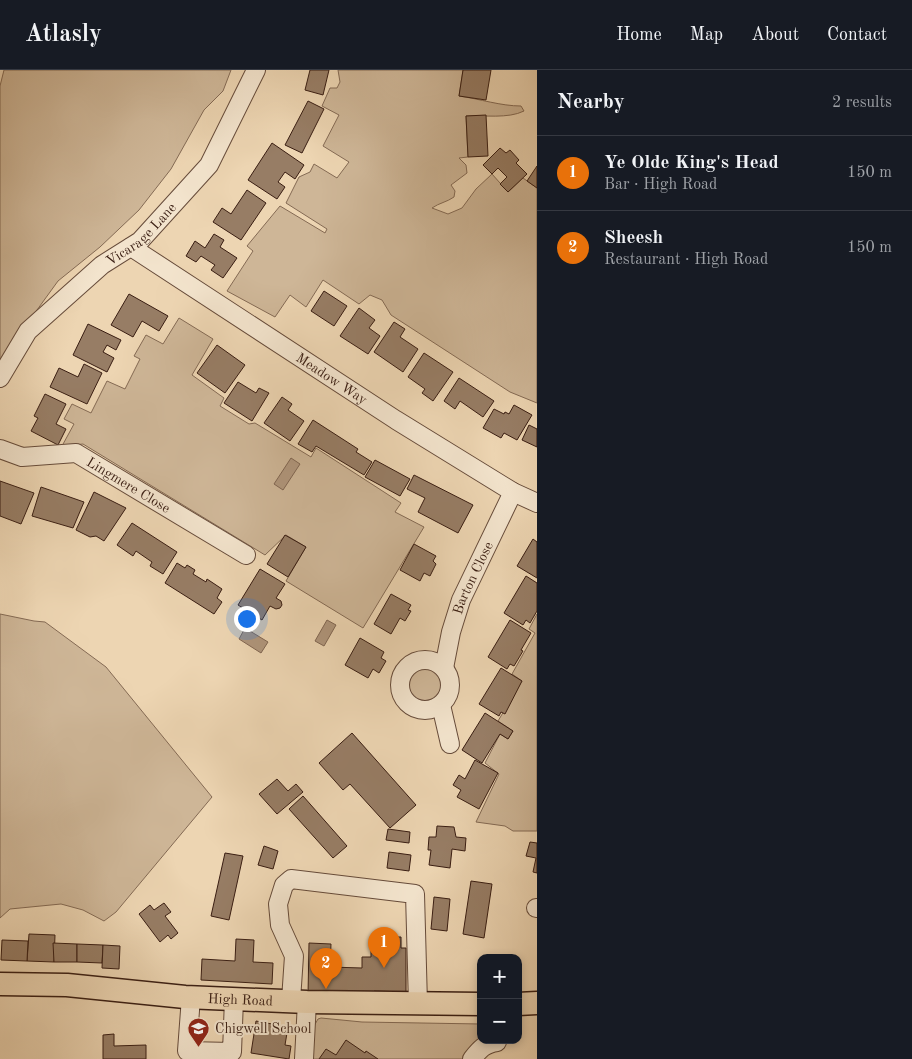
<!DOCTYPE html>
<meta charset="utf-8">
<style>
:root{--surface:#171b24;--page:#20242c;--text:#f1f3f6;--muted:#9ea1a6;--line:#363941;--accent:#7c3aed}
body{margin:0;font-family:"Old Standard TT",serif;background:var(--page);color:var(--text)}
.controls{position:absolute;right:15px;bottom:15px;display:grid;overflow:hidden;border-radius:10px;box-shadow:0 2px 8px #0003}
.controls button{width:45px;height:45px;display:grid;place-items:center;padding:0;border:0;border-bottom:1px solid var(--line);background:var(--surface);color:var(--text);font:25px sans-serif}
.you{position:absolute;left:246px;top:548px;width:18px;height:18px;margin:-12px;border:4px solid #fff;border-radius:50%;background:#1a73e8;box-shadow:0 0 0 8px #1a73e833}
.badge{display:grid;place-items:center;width:32px;height:32px;border-radius:50%;background:var(--accent);color:#fff;font-size:16px;font-weight:700}
.pin{position:absolute;translate:-50% -41px;filter:drop-shadow(0 1px 2px #0008)}
.pin::after{content:'';position:absolute;top:26px;width:18px;height:15px;background:inherit;clip-path:polygon(0 0,100% 0,50% 100%)}
.list{margin:0;padding:0;list-style:none}
h2{display:flex;justify-content:space-between;align-items:center;height:65px;margin:0;padding:0 20px;font-size:21px}
h2 small{font-size:16px;font-weight:400;color:var(--muted)}
.list li{display:grid;grid-template-columns:32px 1fr auto;gap:15px;align-items:center;box-sizing:border-box;height:75px;padding:0 20px;border-top:1px solid var(--line)}
.list b{display:block;font-size:19px;white-space:nowrap}
.list p{margin:0;font-size:16px;white-space:nowrap;color:var(--muted)}
.list em{font-size:16px;font-style:normal;color:var(--muted)}
.map{position:relative;flex:none;width:537px;height:989px;overflow:hidden}
header{display:flex;align-items:center;gap:30px;box-sizing:border-box;height:70px;padding:0 25px;background:var(--surface);border-bottom:1px solid var(--line)}
header strong{font-size:24px}
nav{display:flex;gap:28px;margin-inline-start:auto;font-size:18px}
main{display:flex}
aside{flex:1;background:var(--surface)}
.map>svg:first-child{display:block}
.green{fill:#ceb697;stroke:#846a54}
.water{fill:#b0967c;stroke:#806652}
.building{fill:#977d65;stroke:#391d12}
.lines{fill:none;stroke-linecap:round;stroke-linejoin:round}
.minor-casing{stroke:#664b3a;stroke-width:20}
.major-casing{stroke:#391d12;stroke-width:25}
.minor{stroke:#f3e4cd;stroke-width:18}
.major{stroke:#edd5b2;stroke-width:22}
.labels{text-anchor:middle;stroke-width:4;stroke-linejoin:round;paint-order:stroke}
.street-label{font-size:14px;fill:#391d12;stroke:#f3e4cd}
.poi-label{font-size:14px;fill:#391d12;stroke:#f3e4cd;text-anchor:start}
</style>
<header>
<strong>Atlasly</strong>
<nav><a>Home</a><a>Map</a><a>About</a><a>Contact</a></nav>
</header>
<main>
<div class="map">
<svg width="537" height="989" viewBox="0 0 537 989">
<rect width="100%" height="100%" fill="#edd5b2"/>
<filter id="stains"><feTurbulence type="fractalNoise" baseFrequency=".004" numOctaves="4"/><feColorMatrix values="0 0 0 0 .2 0 0 0 0 .09 0 0 0 0 .02 0 0 0 .5 -.17"/></filter>
<radialGradient id="worn" r=".72"><stop offset=".6" stop-color="#630" stop-opacity="0"/><stop offset="1" stop-color="#630" stop-opacity=".3"/></radialGradient>
<g class="green">
<polygon points="4,0 231,0 223,21 204,40 171,99 139,140 100,177 58,211 0,291 0,16"/>
<path d="M338,0h125l-4,26c21,3 42,10 62,10l3,5c-16,8 -40,4 -58,5l2,41 -9,1 7,7 1,8 -16,12 4,6 -1,6c-7,5 -15,6 -22,11l16,6 14,-6 14,-19 16,-15 16,18 15,-14 14,10v215l-27,-11 -119,-77 -9,-15 -12,-5 -11,9 -36,-24 -17,27 -16,-12 -15,22 -48,-26 26,-40 -6,-5 33,-40 45,27 2,-4 -41,-26 13,-26 11,-5 4,-8 23,14 12,-16 -26,-16 16,-31 -17,-9 8,-18h7l3,-6z"/>
<polygon points="179,248 213,269 192,305 224,328 220,336 249,354 255,353 311,387 316,378 401,433 395,442 424,457 363,558 286,511 306,477 286,465 265,485 83,374 62,376 74,354 64,349 72,334 91,343 107,311 125,319 140,289 134,286 146,265 163,274"/>
<polygon points="0,544 34,551 45,552 106,597 212,727 116,842 104,851 83,840 61,834 10,839 0,848"/>
<polygon points="537,544 537,761 513,761 505,756 476,752 499,704 485,693 500,664 508,669 513,661 498,651 522,611 512,604 535,563 529,559"/>
<circle cx="425" cy="615" r="17"/>
<polygon points="321,948 362,952 481,954 481,970 489,972 464,986 463,989 312,989 314,956 318,949"/>
</g>
<g class="water">
<polygon points="291,388 300,394 283,420 274,414"/>
<polygon points="327,550 336,555 324,576 315,571"/>
<polygon points="245,558 268,572 261,583 239,569"/>
</g>
<g class="building">
<polygon points="310,0 329,0 323,25 305,20"/>
<polygon points="463,0 491,0 486,30 459,26"/>
<polygon points="308,31 324,39 302,83 285,75"/>
<polygon points="486,45 488,86 468,87 466,46"/>
<polygon points="272,73 304,95 295,109 285,102 278,112 285,117 277,129 248,110"/>
<polygon points="500,78 506,83 510,80 519,90 516,93 527,104 508,122 500,114 507,107 498,98 492,104 483,95"/>
<polygon points="537,96 537,118 527,111"/>
<polygon points="247,120 266,133 241,170 213,152 222,138 231,144"/>
<polygon points="214,164 224,170 220,177 237,188 223,208 211,200 215,195 201,186 196,192 186,186 195,171 205,178"/>
<polygon points="324,221 347,236 334,256 311,241"/>
<polygon points="129,224 168,246 159,261 142,251 133,267 111,255"/>
<polygon points="359,238 375,250 369,258 380,266 368,284 340,266"/>
<polygon points="394,252 405,259 400,267 418,279 403,302 374,282"/>
<polygon points="88,254 121,270 116,280 107,275 103,282 114,288 107,302 73,285"/>
<polygon points="217,275 245,295 225,323 197,303"/>
<polygon points="424,283 453,302 433,331 422,323 425,319 408,307"/>
<polygon points="84,294 102,303 87,334 50,317 59,298 78,307"/>
<polygon points="459,308 494,331 483,347 460,331 455,339 444,331"/>
<polygon points="238,312 256,323 259,318 269,323 252,351 224,333"/>
<polygon points="45,324 66,334 56,354 66,359 58,375 31,361 38,348 34,346"/>
<polygon points="282,327 292,334 288,340 304,351 290,371 264,353"/>
<polygon points="514,335 532,345 517,370 504,363 501,368 483,358 494,339 504,344 505,342 509,344"/>
<polygon points="313,350 358,379 356,382 372,392 364,405 316,376 312,382 298,374"/>
<polygon points="529,355 537,359 537,377 522,370"/>
<polygon points="375,390 410,409 400,426 365,407"/>
<polygon points="414,405 473,435 458,463 418,442 425,428 407,419"/>
<polygon points="0,411 34,423 21,454 0,446"/>
<polygon points="41,417 84,432 73,458 32,446"/>
<polygon points="94,422 126,438 104,471 96,466 90,467 76,460"/>
<polygon points="132,453 177,482 163,504 150,496 152,492 136,481 133,486 117,475"/>
<polygon points="285,465 306,477 288,507 267,494"/>
<polygon points="533,469 537,472 537,508 517,496"/>
<polygon points="414,474 436,486 433,491 436,494 430,506 424,503 420,511 400,500"/>
<polygon points="177,493 185,498 187,495 195,500 193,504 206,512 207,509 222,519 217,528 222,532 214,544 165,513"/>
<polygon points="260,499 285,514 276,528 281,531 282,535 280,538 276,539 270,536 262,550 238,535"/>
<polygon points="526,506 537,513 537,541 530,553 526,550 523,555 504,543"/>
<polygon points="391,524 411,535 408,540 411,541 405,551 400,548 391,564 374,554"/>
<polygon points="510,550 531,563 521,580 523,581 514,596 510,594 507,599 488,587"/>
<polygon points="360,568 384,582 381,588 386,591 379,603 373,599 368,608 345,595"/>
<polygon points="501,598 522,611 505,644 501,642 499,646 479,634"/>
<polygon points="485,643 513,661 508,669 500,664 482,693 462,680"/>
<polygon points="352,663 416,735 390,758 350,714 343,720 319,693"/>
<polygon points="475,690 498,703 479,739 457,727 461,720 453,715 459,705 465,709"/>
<polygon points="277,709 288,721 296,714 303,722 277,744 259,724"/>
<polygon points="303,726 347,776 333,788 289,739"/>
<polygon points="437,756 454,757 456,767 466,768 465,781 452,779 450,798 429,795 431,780 428,780 429,767 436,767"/>
<polygon points="388,759 410,762 409,773 386,770"/>
<polygon points="530,772 537,773 537,803 533,802 536,788 526,786"/>
<polygon points="264,776 278,781 273,799 258,795"/>
<polygon points="389,782 411,785 409,801 387,798"/>
<polygon points="225,783 243,786 229,850 211,846"/>
<polygon points="471,811 492,814 484,868 463,864"/>
<polygon points="434,827 450,829 447,861 431,859"/>
<polygon points="164,833 171,842 165,846 178,863 171,869 168,865 160,872 139,844 150,835 154,840"/>
<polygon points="29,864 55,865 54,892 27,891"/>
<polygon points="371,867 401,867 401,878 406,878 406,922 374,921 374,923 308,925 309,873 331,874 330,897 362,898 362,887 371,887"/>
<polygon points="236,869 254,870 253,892 273,893 272,914 201,910 202,889 235,891"/>
<polygon points="2,870 28,871 27,891 1,890"/>
<polygon points="53,873 77,874 77,892 54,892"/>
<polygon points="77,874 103,875 102,893 77,892"/>
<polygon points="103,875 120,876 119,899 102,898"/>
<polygon points="256,951 288,957 285,975 291,976 289,989 251,983"/>
<polygon points="114,964 114,976 146,975 146,989 103,989 103,965"/>
<polygon points="346,970 365,983 366,981 378,989 319,989 326,979 336,985"/>
</g>
<g class="lines">
<defs>
<g id="minor">
<path id="s1" d="M131,177l265,173 117,72 24,11"/>
<path id="s2" d="M0,308l28,-47 74,-66 38,-24 69,-76 47,-95"/>
<path id="s3" d="M0,379l22,8 54,-4 170,102"/>
<circle cx="425" cy="615" r="25"/>
<path id="s4" d="M444,598l7,-36 10,-32 52,-108"/>
<polyline points="441,635 450,674"/>
<polyline points="536,838 537,838"/>
<polyline points="191,927 187,981 232,982 234,929"/>
<polyline points="291,930 294,886 280,855 278,834 284,815 291,809 415,824 418,934"/>
<polyline points="304,989 307,932"/>
<path d="M472,989c8,-10 12,-15 25,-17v-2"/>
</g>
<g id="major">
<path id="s5" d="M0,914l67,1 118,12 122,5 174,2"/>
<polyline points="518,934 537,933"/>
</g>
</defs>
<use href="#minor" class="minor-casing"/>
<use href="#major" class="major-casing"/>
<use href="#minor" class="minor"/>
<use href="#major" class="major"/>
</g>
<defs>
<symbol id="school-pin" viewBox="-11 -11 22 30"><path d="M0 17L-7.5 6A9.5 9.5 0 1 1 7.5 6Z" fill="#8f2418" stroke="#f3e4cd"/><path d="M0-5L7-2L0 1L-7-2ZM-4 1L0 2.5L4 1V4Q0 6-4 4Z" fill="#fff"/></symbol>
</defs>
<g fill-rule="evenodd">
<use href="#school-pin" x="186" y="946" width="25" height="34"/>
</g>
<g class="labels">
<g class="street-label">
<text dy="5" stroke="none"><textPath href="#s2" startOffset="204">Vicarage Lane</textPath></text>
<text dy="5" stroke="none"><textPath href="#s1" startOffset="240">Meadow Way</textPath></text>
<text dy="5" stroke="none"><textPath href="#s3" startOffset="139">Lingmere Close</textPath></text>
<text dy="5" stroke="none"><textPath href="#s4" startOffset="95">Barton Close</textPath></text>
<text dy="5" stroke="none"><textPath href="#s5" startOffset="241">High Road</textPath></text>
</g>
<g class="poi-label">
<text x="215" y="963">Chigwell School</text>
</g>
</g>
<rect width="100%" height="100%" filter="url(#stains)"/>
<rect width="100%" height="100%" fill="url(#worn)"/>
</svg>
<div class="controls">
<button>+</button>
<button>−</button>
</div>
<div class="you"></div>
<div class="pin badge" style="left:384px;top:898px;background:#e8710a">1</div>
<div class="pin badge" style="left:326px;top:919px;background:#e8710a">2</div>
</div>
<aside>
<h2>Nearby<small>2 results</small></h2>
<ul class="list">
<li><span class="badge" style="background:#e8710a">1</span><div><b>Ye Olde King's Head</b><p>Bar · High Road</p></div><em>150 m</em></li>
<li><span class="badge" style="background:#e8710a">2</span><div><b>Sheesh</b><p>Restaurant · High Road</p></div><em>150 m</em></li>
</ul>
</aside>
</main>
